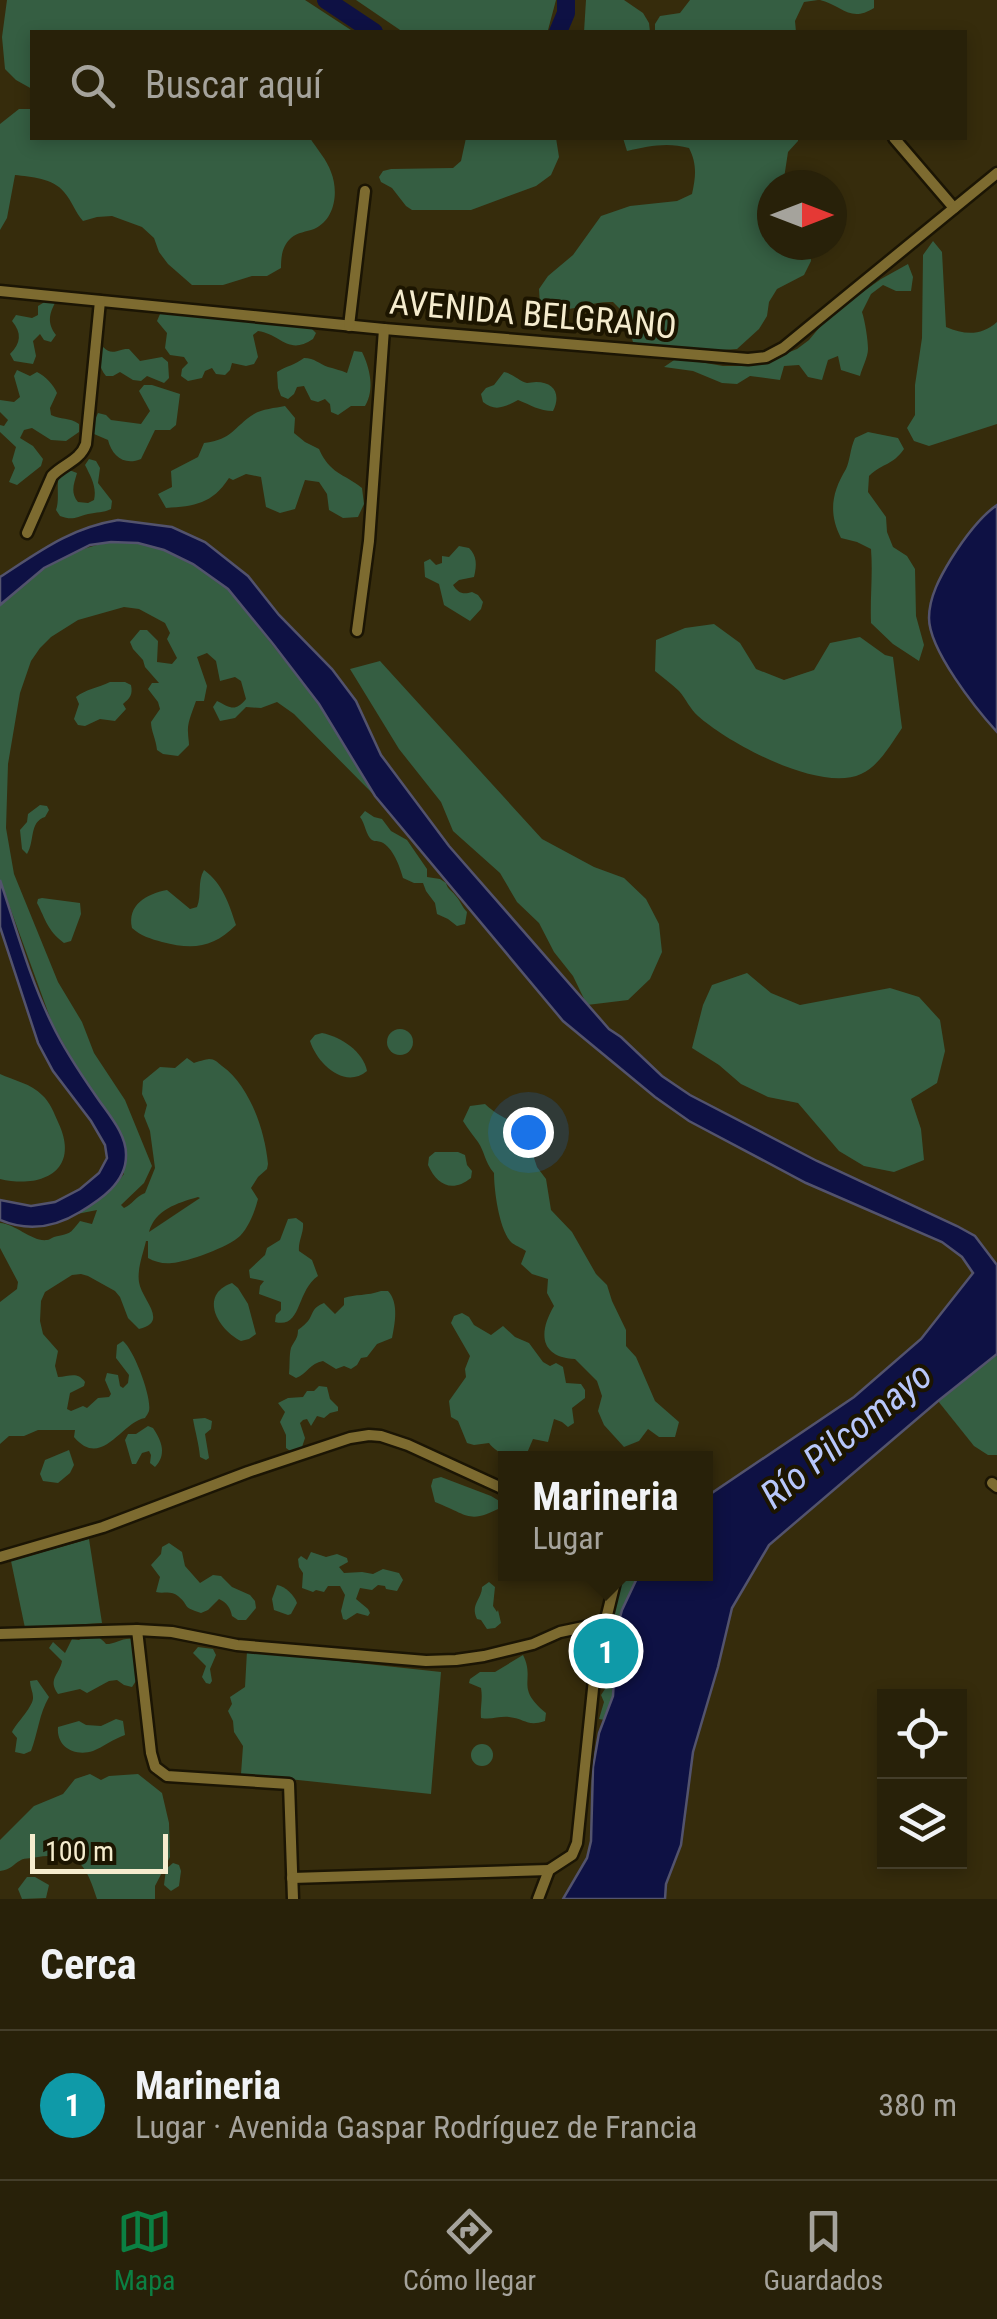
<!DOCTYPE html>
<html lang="es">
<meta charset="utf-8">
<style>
:root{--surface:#282109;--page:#302912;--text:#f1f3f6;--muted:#a5a39c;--line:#443e2a;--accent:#0b8043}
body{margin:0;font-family:"Roboto Condensed",sans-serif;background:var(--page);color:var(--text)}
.controls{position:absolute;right:30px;bottom:30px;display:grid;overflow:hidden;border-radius:0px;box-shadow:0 5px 15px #0003}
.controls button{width:90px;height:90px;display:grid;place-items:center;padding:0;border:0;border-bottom:2px solid var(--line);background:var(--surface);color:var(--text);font:50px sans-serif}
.compass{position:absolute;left:757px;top:170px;width:90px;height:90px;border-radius:50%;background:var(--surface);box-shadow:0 5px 15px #0003;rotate:90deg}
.scale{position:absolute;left:30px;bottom:25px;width:138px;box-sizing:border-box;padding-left:10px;border:5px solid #f5ecce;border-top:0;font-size:28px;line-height:35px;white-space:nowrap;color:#f5ecce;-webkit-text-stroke:8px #1c1500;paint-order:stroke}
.you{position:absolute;left:528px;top:1132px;width:35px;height:35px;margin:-25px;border:8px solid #fff;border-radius:50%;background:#1a73e8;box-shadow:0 0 0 15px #1a73e833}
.badge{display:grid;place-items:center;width:65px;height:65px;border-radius:50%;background:var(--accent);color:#fff;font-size:32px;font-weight:700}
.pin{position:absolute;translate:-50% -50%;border:5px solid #fff;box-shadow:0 2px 10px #0006}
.popup{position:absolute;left:498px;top:1451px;width:215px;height:130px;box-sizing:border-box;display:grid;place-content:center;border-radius:0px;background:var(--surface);filter:drop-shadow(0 2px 8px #0005);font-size:32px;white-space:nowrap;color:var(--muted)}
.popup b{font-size:38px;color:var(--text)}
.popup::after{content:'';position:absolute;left:50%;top:100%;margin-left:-20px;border:20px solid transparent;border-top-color:var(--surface)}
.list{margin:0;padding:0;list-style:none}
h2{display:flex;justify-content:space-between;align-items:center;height:130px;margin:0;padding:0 40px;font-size:42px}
h2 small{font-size:32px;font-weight:400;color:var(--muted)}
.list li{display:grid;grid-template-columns:65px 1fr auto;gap:30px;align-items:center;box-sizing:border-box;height:150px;padding:0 40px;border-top:2px solid var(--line)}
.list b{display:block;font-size:38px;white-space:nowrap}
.list p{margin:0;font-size:32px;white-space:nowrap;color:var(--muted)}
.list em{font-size:32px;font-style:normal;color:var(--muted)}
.icon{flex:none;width:55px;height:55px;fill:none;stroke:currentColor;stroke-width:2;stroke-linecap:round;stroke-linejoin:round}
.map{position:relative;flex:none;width:997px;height:1899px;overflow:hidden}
.search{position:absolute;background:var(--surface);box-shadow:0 5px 15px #0003;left:30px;right:30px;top:30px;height:110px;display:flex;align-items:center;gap:25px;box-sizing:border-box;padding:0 35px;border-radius:0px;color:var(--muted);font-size:38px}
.sheet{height:280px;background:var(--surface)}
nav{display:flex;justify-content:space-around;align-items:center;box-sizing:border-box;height:140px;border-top:2px solid var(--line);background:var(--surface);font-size:28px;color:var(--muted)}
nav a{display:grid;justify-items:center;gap:5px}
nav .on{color:var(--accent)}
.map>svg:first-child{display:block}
.green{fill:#355e42;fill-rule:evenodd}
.water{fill:#0e1144;stroke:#53536d;stroke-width:2.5}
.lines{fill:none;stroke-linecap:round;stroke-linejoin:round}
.river{stroke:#0e1144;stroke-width:18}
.minor-casing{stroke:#1b1504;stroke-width:15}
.minor{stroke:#7d6b30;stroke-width:10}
.labels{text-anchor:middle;stroke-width:8;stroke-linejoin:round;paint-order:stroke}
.street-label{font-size:35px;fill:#f5ecce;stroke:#1c1500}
.water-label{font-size:38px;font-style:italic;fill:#b8c7fb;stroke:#1c1500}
</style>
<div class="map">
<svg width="997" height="1899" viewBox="0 0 997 1899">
<rect width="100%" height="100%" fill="#362c0c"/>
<g class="green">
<polygon points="7,0 305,0 354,32 32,32 32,89 16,80 5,69 2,37"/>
<polygon points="356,0 556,0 548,30 545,32 403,32"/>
<polygon points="586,0 624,0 643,13 649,23 650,32 584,32"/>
<polygon points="690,0 818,0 804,2 795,21 796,32 655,32 655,24 660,16 680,13"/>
<path d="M820,0h54v8c-24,15 -31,-2 -54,-8z"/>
<path d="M19,109h13v29h278c7,11 17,22 21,34 8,20 4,48 -17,57 -8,3 -16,3 -23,9 -9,8 -10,19 -10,30l-14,8h-15l-29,9h-31l-24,-21 -9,-12 -5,-14 -12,-11 -30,-11 -15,1 -14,4c-8,-9 -11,-20 -19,-29 -11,-14 -33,-15 -49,-17l-8,43 -7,12v-106z"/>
<polygon points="466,138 556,138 559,157 551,175 536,186 471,210 412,210 406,206 392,188 381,182 379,177 383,171 391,169 453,168 461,161"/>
<path d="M623,138h175v3l-10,11 -5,33h-11v60h38l1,16 -7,14 -27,14 -8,13 -2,14 -8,13 -22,20c-35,2 -71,5 -104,-7l-9,-29 -11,-11c-30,-1 -43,15 -73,3l-1,-16 9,-13 25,-21 28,-39 29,-10 47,-5 15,-7c4,-18 5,-30 -3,-46 -22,-6 -40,-2 -62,3z"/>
<path d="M933,241l9,11 4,75c19,8 35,9 51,-5v102l-68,22 -15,-5 -7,-13 8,-13v-30l7,-47 1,-83z"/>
<path d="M908,264l5,13 -2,14h-15l-13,-6 -12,9 -9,18c3,9 6,28 6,37 0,8 -6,19 -8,27l-19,-6 -3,-14 -10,4 -6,20 -14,-3 -9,-12 -15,1 -4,14 -30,-4 -13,8 -15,-1 -29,-12 -29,-4 13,-9 46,8h29l14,-9 16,-2 15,-6 12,-9 20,-24 52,-37z"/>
<path d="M51,298l5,3c-7,13 -9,22 0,34l-5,7 -7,-2 -4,-6 -7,7 3,15 -3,8 -19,-3 -4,-7c11,-11 12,-21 2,-33l4,-6 16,3 6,-3v-9z"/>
<path d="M168,312l112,10 30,5 6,6 -3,6c-25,17 -32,-5 -55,-8l-5,4 5,22 -4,7 -8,2 -14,-3 -2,7 -5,5 -9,-1 -4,-6 -7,3 -3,7 -14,3 -7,-5 1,-7 6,-6 -4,-6 -14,-2 -5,-7 2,-15 -10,-12 3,-7z"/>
<path d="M103,347c10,10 15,1 26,2l11,12 22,-4 6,5 1,16 -5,5 -17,-7 -6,5 -8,-1 -13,-8 -7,4h-7c-8,-9 -7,-19 -3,-29z"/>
<path d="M354,351l8,1c8,16 13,38 3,54h-14l-13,9 -7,-3 -1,-8 -5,-5 -7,3 -7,-2 -7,-14 -7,1 -3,7 -6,5 -7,-3 -3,-8 -1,-16c9,-6 18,-7 27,-14 11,0 15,6 24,9 7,2 12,3 19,6z"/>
<path d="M17,370l13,6 7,-4c8,4 17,13 20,21l-7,15 1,7c10,5 18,2 28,9v8l-13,9 -15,-1 -19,-12 -8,2 -4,8 13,8 10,13 -2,7 -24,19 -8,-3 6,-14 -3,-7 4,-14 -16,-15v-7l4,1 4,-6 -8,-8v-12l14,2 6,-5 -6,-21z"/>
<path d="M504,372c10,2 15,9 23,11 3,0 6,-1 9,-1 19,0 25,13 17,29 -14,0 -22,-6 -35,-11 -13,7 -23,12 -35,2l-2,-8 5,-6 8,-3z"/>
<path d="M144,385h8l28,9 -4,31 -6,5h-15l-14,29c-17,7 -29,-3 -33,-19l-14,-6 -2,-8 6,-13 8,2 5,5 30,4 9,-13 -11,-20z"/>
<path d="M285,406l10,12 -1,15 11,9 14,7c11,25 24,24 43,39l2,16 -6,13 -15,1 -14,-8 -2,-16 -8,-12 -14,-2 -10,29 -15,4 -14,-6 -5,-30 -15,-3 -13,6 -4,-2c-17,26 -34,28 -63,30l-8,-14 14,-7 -1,-16 27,-14 6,-14c30,-4 28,-15 50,-29 8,-5 21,-6 31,-8z"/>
<path d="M868,432l30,6 6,11c-12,17 -20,13 -35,27l-1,16 18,25 1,15 6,15 14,9 8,13 1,47 8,29 -5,16 -26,-17 -22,-21c-1,-25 2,-49 0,-74l-14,-7 -16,-4c-13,-25 -9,-46 5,-69 4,-8 4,-20 9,-31z"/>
<path d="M89,459l7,2 4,7 -2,15 14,18 -1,8c-8,4 -14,3 -23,5 -12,3 -15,7 -28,2l-4,-6c5,-14 -3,-31 8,-42l13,5c-3,11 -7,19 1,29l10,1 6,-3c3,-13 -3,-23 -9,-35z"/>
<path d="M111,542l27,1 26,7 29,14 35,25 91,115 56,92 -81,-82 -17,-12 -16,6 -15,-1 -11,11 -15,3 -7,-14 4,-6c14,7 18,11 29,-2l-5,-18 -6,-4 -15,4 -4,-20 -9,-8 -10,4 10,29 -3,15h-8c-3,9 -9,22 -8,31 0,5 1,9 1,13l-11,11 -15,-2 -6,-4c-1,-11 -6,-19 -6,-28l9,-13 -2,-7 -10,-13 4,-6h7l-14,-16 -2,-7 -10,-11 -3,-7 10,-12h7l11,11 -1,21 15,2 5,-6 -10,-19 3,-6 -5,-10 -26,-14 -15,-2 -46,13 -27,17 -11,11 -9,13 -11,32 -12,71 -2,64 8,46 44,108 24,40 12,31 31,47 27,66 -8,17 -23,22 3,3c8,-3 12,-12 21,-15l10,-25 -5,-37 -6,-15 3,-11 -5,-11 1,-13 17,-14 15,1 12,-10 7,5c2,-1 13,-4 15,-4 6,0 8,3 13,7 28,20 43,65 46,98l-1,5 -9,8 -7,11 7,11c-3,12 -9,28 -18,37 -11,11 -53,26 -68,27 -9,1 -17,-1 -24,-5v-17h-2c-3,13 -9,28 -7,41 2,17 31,40 0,47l-11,-11 -8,-21 -5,-6 -27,-15 -7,-2 -9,1 -27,17 -4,9 -1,20 3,13 15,17 -3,15 3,11c11,0 19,-6 27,5l-1,4 -14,7 -3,16 4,2 12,-5 4,2 11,-10 11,-1 2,-3 -6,-14 2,-7 11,2 2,11 3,2 5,-5 1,-8 -13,-17 1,-13 6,-4c11,9 29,56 26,70 -1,3 -3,5 -4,7 -24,4 -43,52 -71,19l1,-7h-37l-14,6h-15l-9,8v-142l17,-13 1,-7 -18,-34v-25c16,1 32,19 47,17 2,0 4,-2 7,-3 17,-4 15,-2 26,-16l12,3 5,-14 -20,4 34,-24 13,-16 -43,-99 -29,-52 -52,-143v-275c30,-30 68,-56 111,-63zM198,1197l2,1 -51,34c6,-22 28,-29 49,-35z"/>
<path d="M459,546l10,2c8,8 8,17 5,29l-15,3 -6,5c5,8 10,10 19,7l6,3 5,7 -2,7 -11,12 -26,-16 -5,-21 -14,-7 -1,-15 6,-3 6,6 6,-2v-7l7,1z"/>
<path d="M714,624l26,19 16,26 28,11 30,-10 16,-27 30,-6 25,18 8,2 9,71c-11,16 -23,38 -41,46 -41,19 -133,-31 -163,-58 -8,-7 -12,-17 -19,-25 -7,-7 -16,-13 -24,-20l1,-31 29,-12z"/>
<polygon points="380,661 542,839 594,867 624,878 646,899 659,924 662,952 650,979 628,1000 587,1005 573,976 554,952 539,923 517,902 500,873 453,831 441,802 399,749 350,669"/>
<path d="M110,682h15l6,3c2,10 -1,13 -8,19l3,5 -11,12 -15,-2 -15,7 -7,-1 -4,-6 5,-15 -3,-7c10,-8 22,-9 34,-15z"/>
<path d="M40,805l7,1 2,4 -4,7c-16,5 -10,24 -18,37l-5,-5 -2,-19 7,-8 1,-8z"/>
<path d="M365,811l9,6 8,2 9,12 16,9 20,29v8l13,2 6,4c2,7 5,7 9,12 5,5 7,12 12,17l-2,12 -8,2 -9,-7 -11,-5 -2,-11 -9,-12 -3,-8h-9l-11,-5c-3,-11 -10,-31 -22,-36 -3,-1 -6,0 -9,-2 -6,-4 -7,-17 -12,-23z"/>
<path d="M204,870c19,14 25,34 32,55 -23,23 -43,25 -74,17 -11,-3 -21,-6 -30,-14 -5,-23 14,-34 35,-38l23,19 7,-2c5,-12 0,-25 7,-37z"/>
<path d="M42,898l38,5 1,11 -10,27 -7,2c-17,-13 -18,-23 -27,-40l1,-4z"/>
<polygon points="747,973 771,993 800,1005 890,988 919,997 940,1020 945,1051 937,1083 911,1099 921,1129 924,1160 894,1172 864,1166 839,1151 798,1103 768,1097 741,1084 719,1065 692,1048 703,1005 712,985"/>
<circle cx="400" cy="1042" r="13"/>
<path d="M322,1033c19,4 41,18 45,38 -23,19 -50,-8 -57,-30l5,-6z"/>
<path d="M0,1074c13,6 32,10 42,21 8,7 12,18 16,27 23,48 -15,67 -58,57z"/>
<path d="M485,1104c18,17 33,17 49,32l-2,16 5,15 9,12 5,31 21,22 24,42 11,11 5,16 14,29v16l10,11 19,44 24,21 -4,15h-16l-11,-8 -9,12 -15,6 -20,-22 -6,-14 4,-15 -5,-15 -22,-22c-35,-2 -37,-26 -21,-53l-7,-13 1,-14 -16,-5 -11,-10 5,-13c-4,-3 -12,-6 -15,-9 -12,-13 -17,-52 -17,-69 -10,-12 -9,-21 -16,-31 -5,-7 -10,-13 -15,-21l7,-15z"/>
<path d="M435,1152h23l7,3 2,10 5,6 -1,7c-19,15 -34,7 -43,-13l1,-8z"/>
<path d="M296,1218l7,5c1,10 -5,18 -4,28l13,9 6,16c-22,15 -16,53 -43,46l1,-7 5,-5v-8l-22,-8 1,-8 4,-5 -14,-3 -1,-8 16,-15 2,-7 13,-8 8,-21z"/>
<path d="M232,1283l6,5 10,16 8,30 -7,5 -8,2c-23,-11 -43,-46 -9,-58z"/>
<path d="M381,1291h7c11,12 7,32 4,47l-15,6 -10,13 -6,1 -4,7 -6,4 -7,-3 -8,3 -13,-8c-13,2 -16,13 -27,17l-7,-4c1,-8 0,-19 2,-26 3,-7 7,-9 7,-18 4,-3 10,-8 12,-12 4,-8 4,-11 14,-15l11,11 9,-9v-7c11,-4 23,-2 37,-7z"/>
<path d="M462,1313l7,4 5,8 17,10 12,-9 12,11 14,6 14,19 7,4 6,-3 7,4 3,16 15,1 4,6v8l-13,10 2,15 -6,4 -6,-5 -8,-3 -6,23 -15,-3 -6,14 -5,5c-11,1 -27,-6 -33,-15l-15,2 -7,-2 -9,-22 -7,-4 -2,-16 17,-24 -1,-8 5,-13 -19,-33 3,-7z"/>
<polygon points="997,1354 997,1455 988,1455 974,1446 938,1401"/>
<polygon points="319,1386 327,1387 330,1399 338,1407 338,1411 330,1413 324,1418 317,1416 311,1426 307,1419 303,1420 300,1423 305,1438 301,1450 293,1453 286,1448 286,1435 280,1422 285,1412 278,1403 288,1398 303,1397 307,1391 314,1391"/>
<path d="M205,1418l7,3 -1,8 -6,5 4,24 -3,2 -6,-3c-1,-13 -5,-26 -7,-38z"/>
<path d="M148,1426l5,2c9,13 14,27 2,39l-5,-4 1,-8 -2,-4 -7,2 -6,11h-4l-7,-24 3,-6h8z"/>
<polygon points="69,1450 74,1465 70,1473 58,1483 43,1481 40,1474 45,1460"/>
<path d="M441,1477l50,19 15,9c-38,20 -35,11 -71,-3l-4,-16 2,-7z"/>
<polygon points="89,1539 102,1623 25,1628 11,1561"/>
<path d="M169,1543l13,9 3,14 15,17 13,-8 8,1 11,11 18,8 5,6 1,7 -10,12h-8l-6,-4c-2,-9 -5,-13 -13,-17l-11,11 -7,3c-21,-7 -10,-6 -23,-17 -7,-6 -14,-2 -22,-4l4,-15 -9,-12 10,-11 1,-7z"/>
<polygon points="311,1552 326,1557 337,1554 347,1558 348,1562 339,1567 344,1573 362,1572 373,1574 383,1569 399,1573 403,1580 397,1591 386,1589 385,1586 378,1585 372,1590 360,1588 356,1599 368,1609 370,1613 368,1616 357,1613 346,1620 343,1619 341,1611 345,1595 340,1586 328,1586 324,1592 316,1590 313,1592 302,1588 303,1573 299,1567 298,1559 301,1556 307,1560"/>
<path d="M619,1574h20l-16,36 -7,22 -5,-6c3,-22 11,-27 8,-52z"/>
<path d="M489,1582l6,5 -2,19 4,6 1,-2 3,13 -6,5 -8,1 -6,-9 -4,-1c-7,-15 5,-20 5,-32z"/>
<path d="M277,1585c8,1 18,11 20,18l-6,11 -3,1 -14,-5 -2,-11z"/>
<path d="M86,1635c10,0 14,2 20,9 10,0 16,-7 28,-5l2,42 -4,6 -8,-2 -7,-5 -8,1 -22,12 -7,-4 -22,5c-11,-15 2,-20 4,-33l-13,-13 4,-6 12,11 7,-14 7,1z"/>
<polygon points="198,1647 213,1649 216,1655 210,1669 212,1681 210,1684 206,1683 202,1677 206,1666 193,1653"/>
<polygon points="247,1651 441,1672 431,1794 241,1774 243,1746 234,1732 233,1721 228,1711 232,1704 230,1697 245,1687"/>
<path d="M523,1655c13,26 -9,32 23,58l-1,8c-18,6 -19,-2 -36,-4 -10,-1 -17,3 -28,1 -1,-10 2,-19 0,-30l-12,-5 1,-4 10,-7h15z"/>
<polygon points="612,1665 617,1666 613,1696 605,1720 599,1719 604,1702 601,1695 609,1683 605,1672"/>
<path d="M37,1680l12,17c-10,17 -11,36 -18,54l-7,3 -9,-2 2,-14 -5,-6c5,-10 22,-26 21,-35 0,-5 -3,-10 -3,-16z"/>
<path d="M116,1719l7,2 2,14c-12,4 -22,12 -32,16 -18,6 -37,-4 -35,-24l21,-6 7,4 15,1z"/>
<circle cx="482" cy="1755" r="11"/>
<path d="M90,1774l11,6 8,-4 29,-2 24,19 7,30 1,34 -15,29v13h-58c-12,-37 -19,-48 -59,-42 -3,1 -14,1 -17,3 -9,5 -9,9 -21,11v-31l34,-34 29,-12 12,-15z"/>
<polygon points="173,1863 179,1865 181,1871 179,1886 171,1891 164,1885 166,1869"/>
<polygon points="27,1877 35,1877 49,1885 46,1898 22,1899 18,1889"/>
</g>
<g class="water">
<path d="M997,505v227c-21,-23 -68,-82 -68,-114 0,-21 11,-41 22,-59 12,-19 27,-41 46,-54z"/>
<path d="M118,520l54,7 33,15 43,34 31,39 53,54 24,32 25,54 68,91 160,183 12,8 41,39 28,19 127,66 140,65 18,10 22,29v89l-59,47 -169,144 -37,63 -14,59 -25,85 -12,93 -15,39 -1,15h-102l24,-41 4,-17 2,-74 6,-34 14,-37 1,-18 6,-25 -4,-21 6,-22 17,-36h67v-77l148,-100 67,-58 52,-66 -11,-16 -20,-15 -136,-59 -117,-62 -34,-24 -92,-76 -188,-225 -56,-92 -46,-60 -45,-55 -35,-25 -29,-14 -26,-7 -27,-1 -21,3 -46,23 -44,37v-28c40,-26 70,-49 118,-57z"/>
<path d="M0,880c16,48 30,99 52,144 12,25 28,49 44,72 12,18 31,38 30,60 0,27 -26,44 -46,56 -26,16 -52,20 -80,8v-20l31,6 24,-4 25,-13 19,-16 8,-15 -2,-13 -14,-24 -38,-50 -15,-28 -38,-116z"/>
</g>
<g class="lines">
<g class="river">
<polyline points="326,0 374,32"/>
<polyline points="558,32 566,13 566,0"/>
</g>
<defs>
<g id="minor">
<polyline points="894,138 954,208"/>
<polyline points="0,291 384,329 748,359 766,357 783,348 997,173"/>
<polyline points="349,326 365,191"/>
<path d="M27,533l25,-57c11,-12 28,-15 34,-32l14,-143"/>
<polyline points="357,631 369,541 384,329"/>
<polyline points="992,1483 997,1487"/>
<polyline points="0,1557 103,1527 248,1472 350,1438 369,1435 381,1436 408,1445 506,1490"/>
<polyline points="137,1630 151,1753 155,1767 167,1776 289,1784 293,1899"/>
<polyline points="0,1634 137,1630 172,1632 237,1645 426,1661 456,1660 484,1656 533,1644 560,1632 603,1623"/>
<polyline points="292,1878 549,1870"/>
<polyline points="538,1899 549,1870 572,1855 577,1843 596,1660 617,1574"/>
</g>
</defs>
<use href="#minor" class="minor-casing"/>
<use href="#minor" class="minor"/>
</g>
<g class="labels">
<g class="street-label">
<text transform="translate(533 314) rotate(5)" y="12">AVENIDA BELGRANO</text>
</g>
<g class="water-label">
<text transform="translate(846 1435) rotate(-39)" y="13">Río Pilcomayo</text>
</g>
</g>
</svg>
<div class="controls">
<button><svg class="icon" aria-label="locate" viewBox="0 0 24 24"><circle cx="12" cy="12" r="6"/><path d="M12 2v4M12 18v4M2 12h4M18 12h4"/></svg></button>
<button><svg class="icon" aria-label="layers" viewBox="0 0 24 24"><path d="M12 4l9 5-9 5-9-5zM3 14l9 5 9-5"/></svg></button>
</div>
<svg class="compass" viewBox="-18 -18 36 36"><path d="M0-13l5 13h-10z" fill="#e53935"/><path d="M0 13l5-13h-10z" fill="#a5a39c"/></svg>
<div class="scale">100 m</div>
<div class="you"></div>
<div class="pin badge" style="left:606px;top:1651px;background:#0f9aa8">1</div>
<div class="popup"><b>Marineria</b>Lugar</div>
<div class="search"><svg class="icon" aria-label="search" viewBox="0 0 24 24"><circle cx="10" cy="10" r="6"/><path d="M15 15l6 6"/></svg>Buscar aquí</div>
</div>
<section class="sheet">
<h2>Cerca<small></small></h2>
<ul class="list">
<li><span class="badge" style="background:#0f9aa8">1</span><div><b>Marineria</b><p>Lugar · Avenida Gaspar Rodríguez de Francia</p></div><em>380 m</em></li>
</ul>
</section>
<nav>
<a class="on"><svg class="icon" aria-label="map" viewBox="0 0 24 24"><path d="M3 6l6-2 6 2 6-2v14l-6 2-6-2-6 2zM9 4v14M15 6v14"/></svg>Mapa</a>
<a><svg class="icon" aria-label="directions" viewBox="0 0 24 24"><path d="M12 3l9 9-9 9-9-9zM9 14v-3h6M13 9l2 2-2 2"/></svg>Cómo llegar</a>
<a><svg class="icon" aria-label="saved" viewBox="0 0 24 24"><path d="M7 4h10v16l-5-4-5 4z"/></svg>Guardados</a>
</nav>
